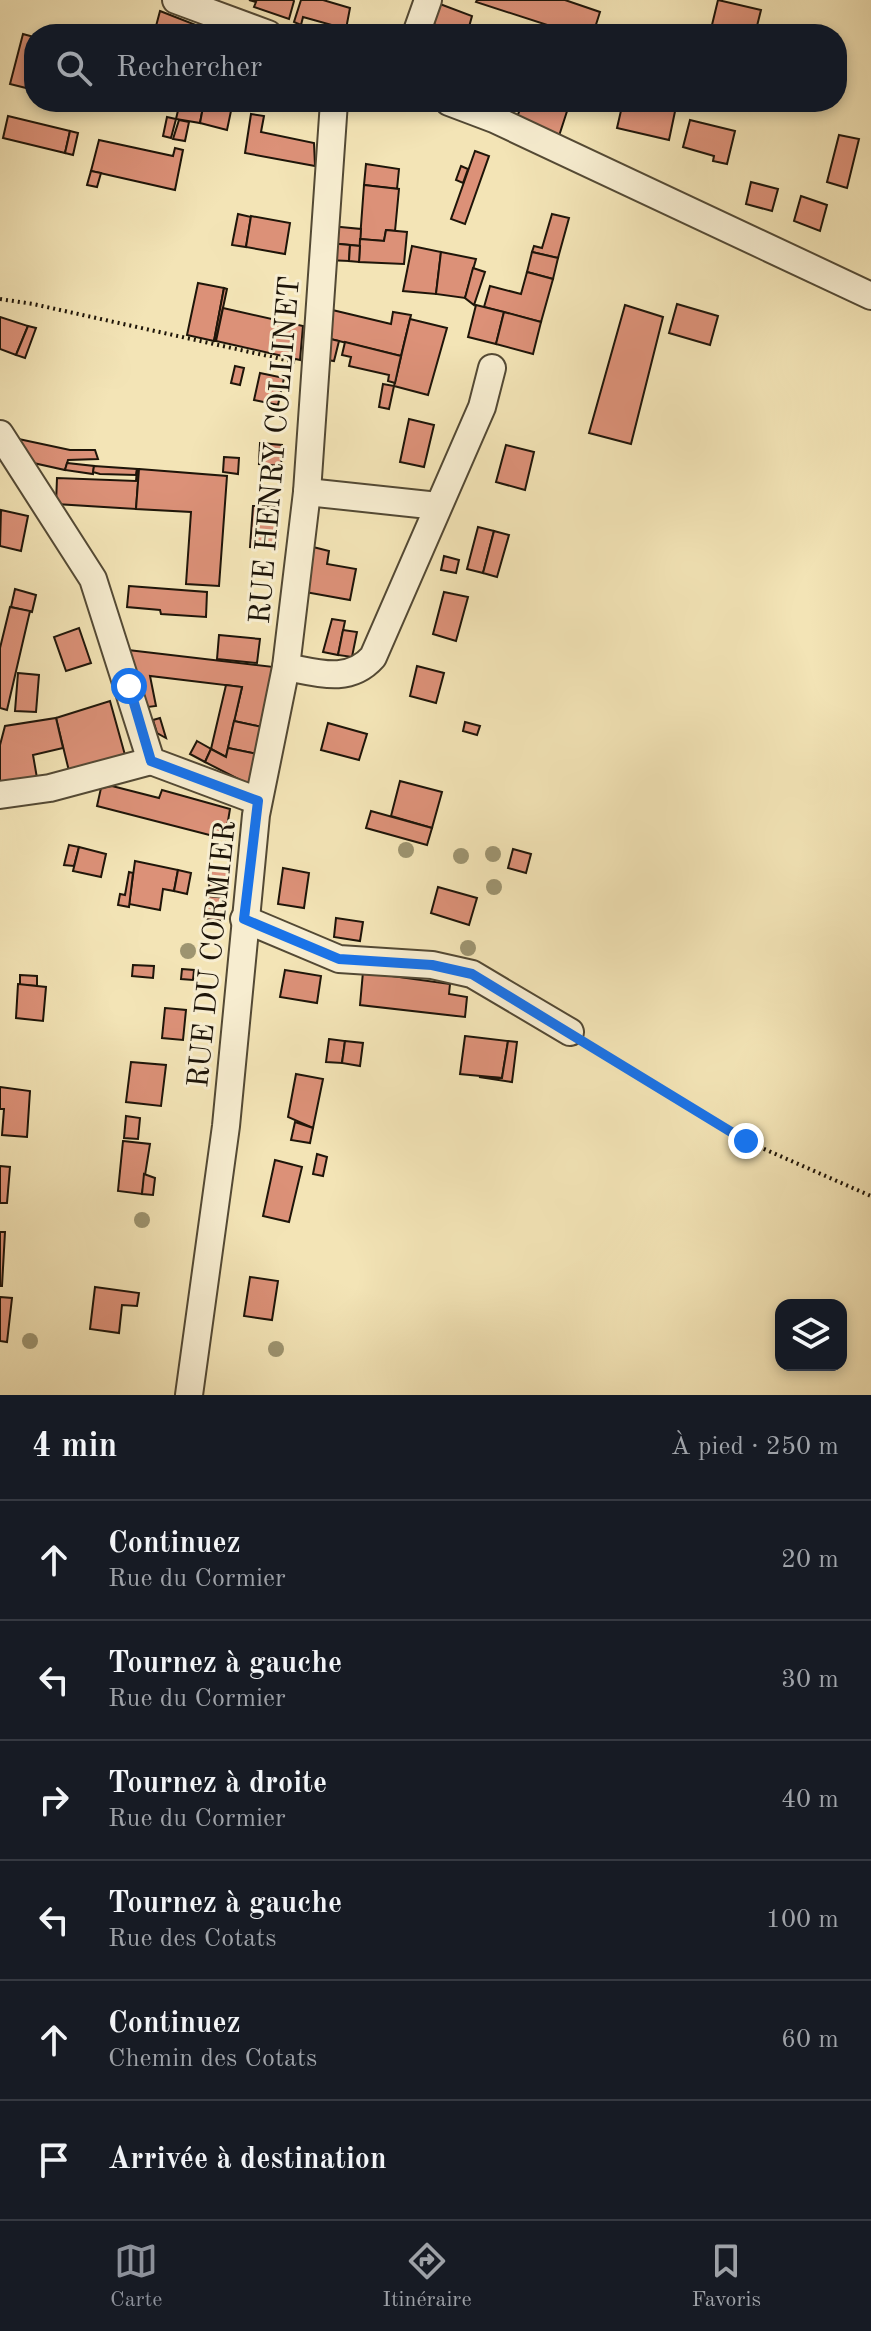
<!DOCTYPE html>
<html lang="fr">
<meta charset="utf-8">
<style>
:root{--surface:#171b24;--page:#242831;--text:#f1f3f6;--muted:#9ea1a6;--line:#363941;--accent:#8c9099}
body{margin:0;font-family:"Old Standard TT",serif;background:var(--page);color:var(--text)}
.controls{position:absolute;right:24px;bottom:24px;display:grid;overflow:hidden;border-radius:16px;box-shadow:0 4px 12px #0003}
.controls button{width:72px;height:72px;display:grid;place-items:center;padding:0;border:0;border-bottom:2px solid var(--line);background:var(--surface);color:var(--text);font:40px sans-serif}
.stop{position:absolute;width:24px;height:24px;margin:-18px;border:6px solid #1a73e8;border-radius:50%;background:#fff}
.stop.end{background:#1a73e8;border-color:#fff;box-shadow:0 2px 8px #0008}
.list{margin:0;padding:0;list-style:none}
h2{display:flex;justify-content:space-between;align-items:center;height:104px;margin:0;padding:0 32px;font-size:34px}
h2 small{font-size:26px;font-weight:400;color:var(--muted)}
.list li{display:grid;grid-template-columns:52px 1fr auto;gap:24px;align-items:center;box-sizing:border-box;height:120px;padding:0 32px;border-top:2px solid var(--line)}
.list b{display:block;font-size:30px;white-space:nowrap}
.list p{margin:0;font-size:26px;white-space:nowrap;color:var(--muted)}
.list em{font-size:26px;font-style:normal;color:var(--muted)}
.icon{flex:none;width:44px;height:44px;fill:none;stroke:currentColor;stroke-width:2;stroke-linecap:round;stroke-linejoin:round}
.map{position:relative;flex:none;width:871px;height:1395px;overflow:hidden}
.search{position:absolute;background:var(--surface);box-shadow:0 4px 12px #0003;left:24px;right:24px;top:24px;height:88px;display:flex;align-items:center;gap:20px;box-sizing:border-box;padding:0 28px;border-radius:32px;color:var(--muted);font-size:30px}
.sheet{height:824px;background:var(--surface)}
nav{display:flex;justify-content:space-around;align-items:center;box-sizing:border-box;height:112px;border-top:2px solid var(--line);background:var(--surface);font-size:22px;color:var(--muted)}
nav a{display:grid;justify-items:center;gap:4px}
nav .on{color:var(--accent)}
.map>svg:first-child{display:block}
.building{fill:#dc9178;stroke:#1e1509;stroke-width:2}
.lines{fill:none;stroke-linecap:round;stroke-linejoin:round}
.minor-casing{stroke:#534934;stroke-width:30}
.path{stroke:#1e1509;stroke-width:4;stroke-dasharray:2 4;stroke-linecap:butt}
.minor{stroke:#f7edd0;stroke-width:26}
.tree{fill:#9d9470}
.route{stroke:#1a73e8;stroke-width:10}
.labels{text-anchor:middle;stroke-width:6;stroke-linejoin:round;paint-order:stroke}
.street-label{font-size:30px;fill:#1e1509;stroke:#f7edd0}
</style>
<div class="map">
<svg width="871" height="1395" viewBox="0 0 871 1395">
<rect width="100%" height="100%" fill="#f3e4b6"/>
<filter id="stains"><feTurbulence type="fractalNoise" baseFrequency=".0025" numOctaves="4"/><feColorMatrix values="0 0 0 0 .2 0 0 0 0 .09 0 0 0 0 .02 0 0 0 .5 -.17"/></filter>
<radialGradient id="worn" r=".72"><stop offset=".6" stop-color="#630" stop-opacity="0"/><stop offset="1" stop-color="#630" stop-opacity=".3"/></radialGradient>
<g class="building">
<polygon points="249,0 293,0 294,1 289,19 254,7 256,2"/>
<polygon points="301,0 323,0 350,8 346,29 303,17 301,25 294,22"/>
<polygon points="477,0 565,0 600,12 593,34 569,34 569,32 476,2"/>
<polygon points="718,0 761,10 755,34 734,34 711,29"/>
<polygon points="432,1 472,16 467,34 426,22"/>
<polygon points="160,11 201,27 199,34 165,34 155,30"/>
<polygon points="23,34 34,37 34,90 10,84"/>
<polygon points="180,102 204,102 200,123 176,119"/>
<polygon points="204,102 231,111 227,130 200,123"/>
<polygon points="523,102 570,102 559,136 517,117"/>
<polygon points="623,102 677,102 669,140 617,128"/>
<polygon points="251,114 264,116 261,132 314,143 315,166 245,153"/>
<polygon points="8,116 70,131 65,153 3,138"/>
<polygon points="167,117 176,119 171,138 163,136"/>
<polygon points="179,120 189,122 185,141 173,139"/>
<polygon points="690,120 735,131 727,164 713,161 714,156 683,147"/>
<polygon points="70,131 78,133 73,155 65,153"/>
<polygon points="839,135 859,139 847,188 827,182"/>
<polygon points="99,140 173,156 175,148 183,150 175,190 91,171"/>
<polygon points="475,151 489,156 465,224 451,219"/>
<polygon points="366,164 399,169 397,189 364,185"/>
<polygon points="461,166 468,169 463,183 456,180"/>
<polygon points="91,171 101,173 97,187 87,185"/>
<polygon points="751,182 778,189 772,211 746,204"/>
<polygon points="364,185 399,189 395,231 386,230 384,241 360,239"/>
<polygon points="801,196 827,205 820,231 794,221"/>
<polygon points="238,214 251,217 246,247 232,245"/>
<polygon points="552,214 569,218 558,258 532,252 534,246 542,248"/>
<polygon points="251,216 290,223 285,254 246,247"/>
<polygon points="330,226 361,229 360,246 329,243"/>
<polygon points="386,230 407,232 404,264 359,262 360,239 384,241"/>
<polygon points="329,243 350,245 349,261 327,260"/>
<polygon points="350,245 360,246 359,262 349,261"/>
<polygon points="412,246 441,252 436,294 403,291"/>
<polygon points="441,252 476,259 465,298 436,294"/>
<polygon points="532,252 558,258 553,279 527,272"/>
<polygon points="473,268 485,272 474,305 465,298"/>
<polygon points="527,272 553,279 541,322 484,307 490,286 521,294"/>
<polygon points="198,283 224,288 214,341 187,335"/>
<polygon points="224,288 227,289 216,341 214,341"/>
<polygon points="677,304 718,316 710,345 669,333"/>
<polygon points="476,305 504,312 496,344 468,337"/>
<polygon points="625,305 663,317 631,444 589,433"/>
<polygon points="223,308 303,326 300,360 216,341"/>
<polygon points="324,308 391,324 393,312 411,315 401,356 322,337"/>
<polygon points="504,312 541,322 533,354 496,344"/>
<polygon points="0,317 28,326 16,355 0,349"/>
<polygon points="410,319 447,328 428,395 394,386"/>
<polygon points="28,326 36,328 25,358 16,355"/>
<polygon points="322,337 339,341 334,361 321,359"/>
<polygon points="345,342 401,356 395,383 388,381 389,375 349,366 351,357 342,355"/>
<polygon points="235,366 244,368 240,385 231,383"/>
<polygon points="260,373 284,378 278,405 254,400"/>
<polygon points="383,384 394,386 389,409 379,407"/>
<polygon points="409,419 434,425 424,467 400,462"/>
<polygon points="14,438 70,450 95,450 98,459 68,460 65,470 29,462"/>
<polygon points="260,443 282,445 281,466 259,464"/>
<polygon points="506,445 534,452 525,490 496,482"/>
<polygon points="224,457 239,458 238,474 223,472"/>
<polygon points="67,463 94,466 93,474 65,470"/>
<polygon points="94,466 137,469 136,475 100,474 93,472"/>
<polygon points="137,469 139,469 136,509 56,504 57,478 136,481"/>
<polygon points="139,469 227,476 219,586 186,584 191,512 136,509"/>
<polygon points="253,506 280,507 277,549 250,547"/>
<polygon points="1,510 28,516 21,551 0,546"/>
<polygon points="478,527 494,531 483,573 467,569"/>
<polygon points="494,531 509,535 497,577 483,573"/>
<polygon points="313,547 329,551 327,564 356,569 350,600 305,592"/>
<polygon points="444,556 459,560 456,573 441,570"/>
<polygon points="129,586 207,592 206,617 161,614 160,610 127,607"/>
<polygon points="15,589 36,595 32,612 11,607"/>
<polygon points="444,592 468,597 456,641 433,634"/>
<polygon points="10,607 30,611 7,710 0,708 0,648"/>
<polygon points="332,619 345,621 338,655 323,652"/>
<polygon points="79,628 91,663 66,671 54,637"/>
<polygon points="343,630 357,632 352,657 338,655"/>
<polygon points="219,635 260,639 257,663 217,659"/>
<polygon points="128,650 274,667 262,727 234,721 242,687 150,676 156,706 148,707"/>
<polygon points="417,666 444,673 436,703 410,696"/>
<polygon points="18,673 39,675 36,712 15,711"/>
<polygon points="226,685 242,687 226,757 211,749"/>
<polygon points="110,701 125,755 69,771 56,718"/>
<polygon points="56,718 63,748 33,755 37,778 0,784 0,745 5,726"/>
<polygon points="160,718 166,738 157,733 153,720"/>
<polygon points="234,721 262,727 257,754 228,748"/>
<polygon points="465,722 480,726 477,735 463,731"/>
<polygon points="328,723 367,734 359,760 321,750"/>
<polygon points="197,741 211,749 205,762 190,754"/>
<polygon points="228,748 257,754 250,785 205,762 211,749 226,757"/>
<polygon points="400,781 442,792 432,828 391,816"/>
<polygon points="112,786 159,798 162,790 230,809 225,839 97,806 101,788"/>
<polygon points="371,811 432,828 427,845 366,828"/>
<polygon points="69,845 79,847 74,866 64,865"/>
<polygon points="79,847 106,854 101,877 73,871"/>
<polygon points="513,849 531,854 526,873 508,868"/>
<polygon points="135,861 178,870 174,891 163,889 160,910 129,904"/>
<polygon points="283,868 309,873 304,908 278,904"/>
<polygon points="211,869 230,870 227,898 208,896"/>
<polygon points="178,870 191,873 187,894 174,891"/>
<polygon points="129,872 133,873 129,907 118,905 120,894 125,895"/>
<polygon points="438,887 477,898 469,925 431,913"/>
<polygon points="208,896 227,898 224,921 206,919"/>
<polygon points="336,918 363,922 360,941 334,937"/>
<polygon points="133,965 154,966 153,978 132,976"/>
<polygon points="182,969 194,970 193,980 181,979"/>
<polygon points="285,970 321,976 317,1003 280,997"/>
<polygon points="363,972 450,984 449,994 467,997 465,1017 360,1005"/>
<polygon points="20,975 37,976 37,986 20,985"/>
<polygon points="18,984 46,987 43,1021 16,1018"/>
<polygon points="165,1008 186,1010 183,1040 162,1038"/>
<polygon points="465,1036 508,1041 502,1078 460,1074"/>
<polygon points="329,1039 345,1041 342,1063 326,1062"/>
<polygon points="345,1041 363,1043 360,1066 342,1063"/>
<polygon points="508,1041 517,1042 512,1082 479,1077 502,1078"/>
<polygon points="131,1062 166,1065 161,1106 126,1102"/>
<polygon points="296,1074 323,1079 313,1128 288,1117"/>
<polygon points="0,1087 30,1091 27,1137 2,1135 4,1109 0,1109"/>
<polygon points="126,1116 140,1118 138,1139 124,1138"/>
<polygon points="295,1122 313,1128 310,1143 291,1140"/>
<polygon points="123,1141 150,1144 142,1194 118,1191"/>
<polygon points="317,1154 327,1157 323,1176 313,1174"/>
<polygon points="275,1160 302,1167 289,1222 263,1216"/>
<polygon points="0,1166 10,1167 7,1203 0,1203"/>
<polygon points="144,1174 155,1178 153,1195 142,1194"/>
<polygon points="0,1232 5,1232 2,1286 0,1286"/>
<polygon points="250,1277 278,1281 272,1320 244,1316"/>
<polygon points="95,1287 139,1293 137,1306 122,1305 119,1333 90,1329"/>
<polygon points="0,1297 12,1298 7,1342 0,1341"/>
</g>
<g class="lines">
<defs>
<g id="minor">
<polyline points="176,0 268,34"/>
<polyline points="416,34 428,0"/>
<polyline points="449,102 494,119 871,296"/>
<polyline points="0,434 93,579 151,761 258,801"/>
<polyline points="307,492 438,506"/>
<path d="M286,667c32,6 63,17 87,-10l109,-250 10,-39"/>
<polyline points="0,795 50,788 151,761"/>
<polyline points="244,919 339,959 432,965 472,974 570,1032"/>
<polyline points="189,1395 226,1126 256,815 286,667 307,492 334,102"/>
</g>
</defs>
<use href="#minor" class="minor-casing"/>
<g class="path">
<polyline points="0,299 33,304 295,362"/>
<polyline points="589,1044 746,1141 871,1196"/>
</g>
<use href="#minor" class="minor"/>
</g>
<g class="tree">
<circle cx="406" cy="850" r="8"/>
<circle cx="493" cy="854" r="8"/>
<circle cx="461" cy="856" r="8"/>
<circle cx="494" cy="887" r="8"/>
<circle cx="468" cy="948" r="8"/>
<circle cx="188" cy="951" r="8"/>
<circle cx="142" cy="1220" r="8"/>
<circle cx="30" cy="1341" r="8"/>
<circle cx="276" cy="1349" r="8"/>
</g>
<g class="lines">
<polyline class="route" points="129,686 151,761 258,801 244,919 339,959 432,965 472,974 746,1141"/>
</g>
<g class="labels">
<g class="street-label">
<text transform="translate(274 450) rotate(-85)" y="10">RUE HENRY COLLINET</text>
<text transform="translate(211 954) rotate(-84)" y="10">RUE DU CORMIER</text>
</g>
</g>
<rect width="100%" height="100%" filter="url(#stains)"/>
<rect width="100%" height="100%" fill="url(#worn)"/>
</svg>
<div class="controls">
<button><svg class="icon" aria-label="layers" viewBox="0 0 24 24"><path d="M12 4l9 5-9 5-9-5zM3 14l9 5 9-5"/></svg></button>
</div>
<div class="stop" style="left:129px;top:686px"></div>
<div class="stop end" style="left:746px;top:1141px"></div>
<div class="search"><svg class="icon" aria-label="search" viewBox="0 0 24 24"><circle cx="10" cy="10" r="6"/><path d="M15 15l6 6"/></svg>Rechercher</div>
</div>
<section class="sheet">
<h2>4 min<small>À pied · 250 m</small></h2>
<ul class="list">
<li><svg class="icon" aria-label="ahead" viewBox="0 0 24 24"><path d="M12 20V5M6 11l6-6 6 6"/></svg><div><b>Continuez</b><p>Rue du Cormier</p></div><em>20 m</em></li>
<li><svg class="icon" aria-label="left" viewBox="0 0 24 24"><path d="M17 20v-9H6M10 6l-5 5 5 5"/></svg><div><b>Tournez à gauche</b><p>Rue du Cormier</p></div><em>30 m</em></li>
<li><svg class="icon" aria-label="right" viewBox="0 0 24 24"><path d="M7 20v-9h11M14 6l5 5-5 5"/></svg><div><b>Tournez à droite</b><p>Rue du Cormier</p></div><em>40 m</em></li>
<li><svg class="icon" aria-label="left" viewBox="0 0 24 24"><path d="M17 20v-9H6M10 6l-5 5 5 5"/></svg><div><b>Tournez à gauche</b><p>Rue des Cotats</p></div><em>100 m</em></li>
<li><svg class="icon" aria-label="ahead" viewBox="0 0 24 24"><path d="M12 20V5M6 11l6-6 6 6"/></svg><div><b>Continuez</b><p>Chemin des Cotats</p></div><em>60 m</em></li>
<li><svg class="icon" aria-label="arrive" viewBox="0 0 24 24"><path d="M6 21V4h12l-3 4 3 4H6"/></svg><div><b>Arrivée à destination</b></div></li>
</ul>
</section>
<nav>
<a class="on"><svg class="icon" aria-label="map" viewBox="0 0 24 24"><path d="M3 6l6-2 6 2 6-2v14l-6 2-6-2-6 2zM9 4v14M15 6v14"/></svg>Carte</a>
<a><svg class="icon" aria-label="directions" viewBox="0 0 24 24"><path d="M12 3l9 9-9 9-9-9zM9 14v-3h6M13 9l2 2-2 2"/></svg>Itinéraire</a>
<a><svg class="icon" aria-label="saved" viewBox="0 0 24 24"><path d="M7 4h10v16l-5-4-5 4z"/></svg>Favoris</a>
</nav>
